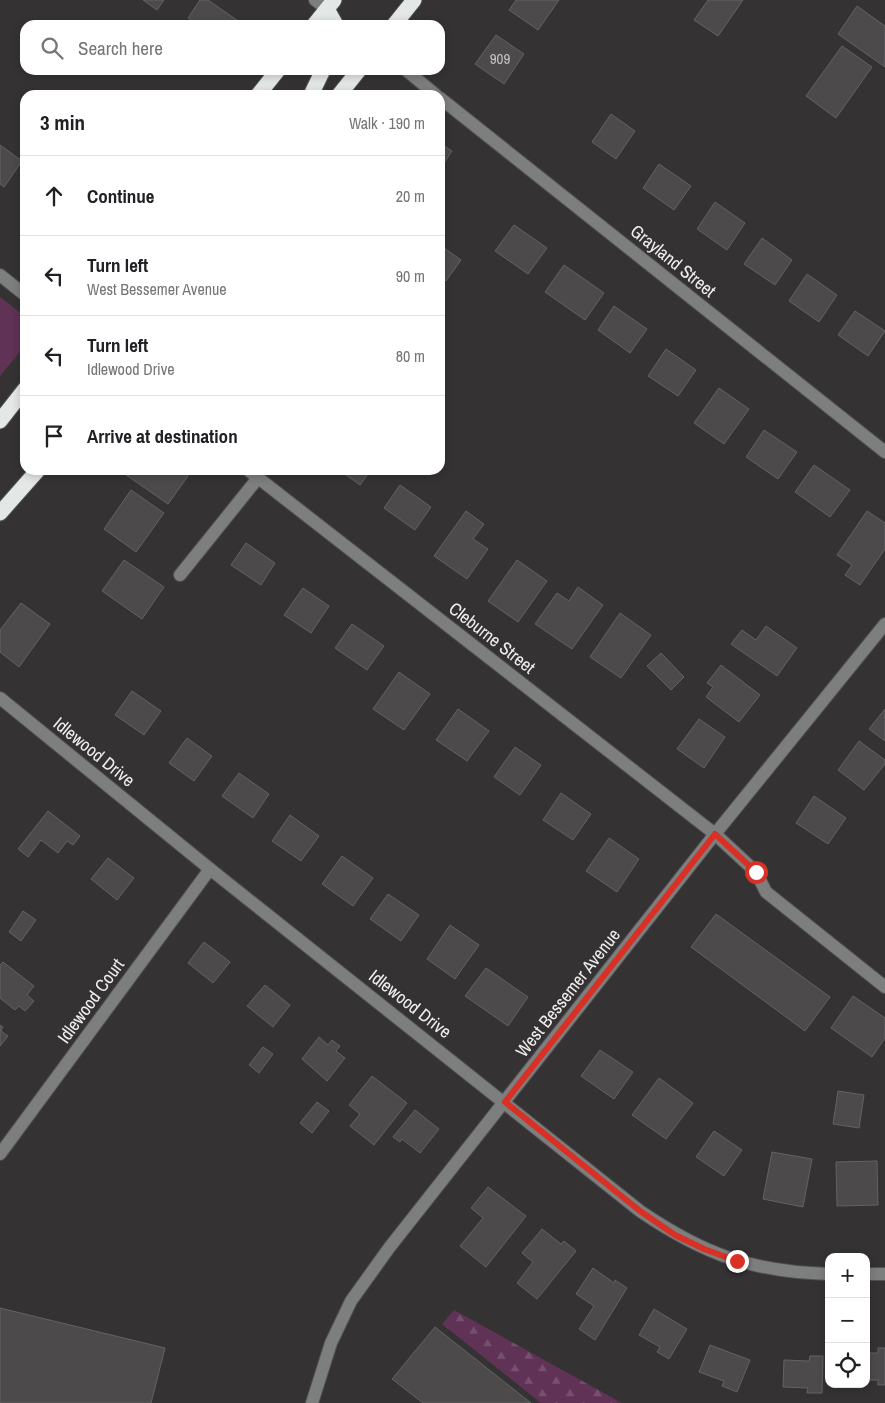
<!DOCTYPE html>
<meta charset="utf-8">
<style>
:root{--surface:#fff;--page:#f2f2f2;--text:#202124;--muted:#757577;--line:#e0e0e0}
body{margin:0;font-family:"Archivo Narrow",sans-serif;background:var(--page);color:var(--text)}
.controls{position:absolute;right:15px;bottom:15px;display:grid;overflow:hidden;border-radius:10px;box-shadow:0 2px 8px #0003}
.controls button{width:45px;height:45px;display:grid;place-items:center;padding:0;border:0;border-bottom:1px solid var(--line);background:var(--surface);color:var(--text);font:25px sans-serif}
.stop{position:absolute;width:15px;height:15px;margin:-11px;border:4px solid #d93025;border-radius:50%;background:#fff}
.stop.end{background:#d93025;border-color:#fff;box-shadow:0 1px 5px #0008}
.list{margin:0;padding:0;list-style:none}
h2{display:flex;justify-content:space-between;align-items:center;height:65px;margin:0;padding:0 20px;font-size:21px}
h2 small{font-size:16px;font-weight:400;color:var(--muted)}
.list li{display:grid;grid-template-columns:32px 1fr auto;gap:15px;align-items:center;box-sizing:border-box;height:80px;padding:0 20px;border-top:1px solid var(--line)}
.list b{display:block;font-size:19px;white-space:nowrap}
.list p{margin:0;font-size:16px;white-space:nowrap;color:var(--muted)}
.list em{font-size:16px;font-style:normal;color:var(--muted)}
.icon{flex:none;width:28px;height:28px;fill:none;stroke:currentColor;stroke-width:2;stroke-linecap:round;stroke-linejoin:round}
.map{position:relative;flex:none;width:885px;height:1403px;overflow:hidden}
.search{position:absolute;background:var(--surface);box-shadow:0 2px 8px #0003;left:20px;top:20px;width:425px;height:55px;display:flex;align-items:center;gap:12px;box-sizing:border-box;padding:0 18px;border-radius:15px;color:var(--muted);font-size:19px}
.panel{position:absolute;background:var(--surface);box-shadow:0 2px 8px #0003;left:20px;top:90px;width:425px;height:385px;border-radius:15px}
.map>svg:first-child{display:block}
.green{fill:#5f3256}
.forest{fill:url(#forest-firs)}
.building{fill:#4d4a4c;stroke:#656264}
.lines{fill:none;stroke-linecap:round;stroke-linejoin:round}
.minor-casing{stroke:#535052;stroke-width:14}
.highway-casing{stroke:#535052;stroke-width:17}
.minor{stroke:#7d7f7f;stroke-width:12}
.highway{stroke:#e3e8e7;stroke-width:15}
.route{stroke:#d93025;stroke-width:6}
.labels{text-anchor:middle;stroke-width:4;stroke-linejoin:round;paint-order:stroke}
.number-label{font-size:15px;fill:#c6c4c6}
.street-label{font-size:18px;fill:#efedee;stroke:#353234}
</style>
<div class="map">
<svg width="885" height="1403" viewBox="0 0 885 1403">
<defs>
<pattern id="forest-firs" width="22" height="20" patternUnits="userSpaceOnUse" patternTransform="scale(1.25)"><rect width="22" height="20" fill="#5f3256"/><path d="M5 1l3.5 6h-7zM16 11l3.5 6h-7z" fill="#76506f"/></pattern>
</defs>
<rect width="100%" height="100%" fill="#353234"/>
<polygon class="green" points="0,297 23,315 25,324 23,348 0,376"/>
<polygon class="forest" points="454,1310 622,1403 541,1403 442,1324"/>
<g class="building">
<polygon points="143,0 164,0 157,10"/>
<polygon points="200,0 208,0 244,25 199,25 188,18"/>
<polygon points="516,0 559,0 538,30 509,10"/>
<polygon points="708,0 743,0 718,36 694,20"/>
<polygon points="857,6 885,26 885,67 838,34"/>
<polygon points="496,35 524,54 504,84 475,64"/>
<polygon points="842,46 872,67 836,118 806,96"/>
<polygon points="611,114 635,131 616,159 592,142"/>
<polygon points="440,143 452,151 440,169"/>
<polygon points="0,145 22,161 4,187 0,184"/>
<polygon points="659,164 691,186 674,210 643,188"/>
<polygon points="715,202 745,223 727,250 697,229"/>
<polygon points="514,225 547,248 528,274 495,251"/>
<polygon points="762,238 792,260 775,285 744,264"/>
<polygon points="440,245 461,260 446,281 440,277"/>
<polygon points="564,265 604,293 585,320 545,292"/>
<polygon points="807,274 837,295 819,322 789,301"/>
<polygon points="614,306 647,329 630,353 598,330"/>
<polygon points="855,311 885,331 868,356 838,335"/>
<polygon points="666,349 696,370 678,396 648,376"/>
<polygon points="719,388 749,409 724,444 694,423"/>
<polygon points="764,430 797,452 778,479 746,457"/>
<polygon points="814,465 850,490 830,517 795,492"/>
<polygon points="119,470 179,470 188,476 168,504"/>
<polygon points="339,470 371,470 360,485"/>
<polygon points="400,485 431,507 415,530 384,508"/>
<polygon points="131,490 164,513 136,552 104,529"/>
<polygon points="466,511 484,524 473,539 488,549 467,579 434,556"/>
<polygon points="867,511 885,523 885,549 860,585 845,575 852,565 837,555"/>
<polygon points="246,543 275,563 261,585 231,565"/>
<polygon points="124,560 164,587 142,619 102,591"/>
<polygon points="517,560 547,581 518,622 488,601"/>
<polygon points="578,587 603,605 572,649 535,624 557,593 569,601"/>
<polygon points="303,588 329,606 311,633 284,615"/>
<polygon points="21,603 50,624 19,667 0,652 0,630"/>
<polygon points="620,613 651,635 621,678 590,657"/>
<polygon points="352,624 384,646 367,670 335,648"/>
<polygon points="766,626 797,648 777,676 731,644 742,630 756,640"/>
<polygon points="661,653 684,677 671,690 647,666"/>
<polygon points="721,665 760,695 739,722 706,697 713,687 707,683"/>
<polygon points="399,672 430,694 404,730 373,709"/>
<polygon points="132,691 161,711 144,735 115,715"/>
<polygon points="458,709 489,731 467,761 436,740"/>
<polygon points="885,709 885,741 869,729"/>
<polygon points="699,719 725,737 704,768 677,749"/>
<polygon points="187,738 212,756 194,781 169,763"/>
<polygon points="859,741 885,760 885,764 864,790 838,770"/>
<polygon points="515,747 541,765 520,795 494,777"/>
<polygon points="239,773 269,794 253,818 222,796"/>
<polygon points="561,793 591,814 573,840 543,820"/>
<polygon points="814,796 846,818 828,844 796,823"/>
<polygon points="48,811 80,836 73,845 67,841 58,853 41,840 28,857 18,849"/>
<polygon points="290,815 319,836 301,861 272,841"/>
<polygon points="609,838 639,859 617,892 586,871"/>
<polygon points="342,856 373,878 353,906 322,884"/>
<polygon points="108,858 134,878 117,900 91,879"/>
<polygon points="388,894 419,915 401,941 370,919"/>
<polygon points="23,911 36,920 21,941 9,932"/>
<polygon points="716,914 830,997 805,1031 691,947"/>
<polygon points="450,925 479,945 455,979 427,959"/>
<polygon points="204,942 230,962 213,983 188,963"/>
<polygon points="3,962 34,986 27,995 34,1001 25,1011 19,1006 15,1010 0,998 0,965"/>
<polygon points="486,968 528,997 508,1026 465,996"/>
<polygon points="265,985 290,1005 273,1027 247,1006"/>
<polygon points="853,996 885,1018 885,1038 872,1057 831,1028"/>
<polygon points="0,1025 3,1027 1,1031 8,1036 0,1046"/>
<polygon points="319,1037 328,1045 332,1040 340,1046 336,1051 345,1058 327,1081 302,1059"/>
<polygon points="263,1047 273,1054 259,1073 249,1065"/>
<polygon points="600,1050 633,1072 614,1099 581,1076"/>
<polygon points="372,1076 407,1103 374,1145 350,1126 360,1114 349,1105"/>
<polygon points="659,1078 693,1103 666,1139 632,1115"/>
<polygon points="838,1091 864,1095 859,1128 833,1124"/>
<polygon points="317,1102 329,1111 312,1133 300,1123"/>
<polygon points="415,1110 439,1129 420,1153 402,1139 400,1142 393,1137"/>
<polygon points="714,1131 742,1150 724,1176 696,1157"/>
<polygon points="772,1152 812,1159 803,1207 763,1199"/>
<polygon points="877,1161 878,1205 837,1206 836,1162"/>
<polygon points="488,1187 526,1216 486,1267 460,1246 483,1218 471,1208"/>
<polygon points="542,1229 561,1244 564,1241 576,1251 537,1299 517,1283 533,1262 522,1253"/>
<polygon points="593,1268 614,1283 615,1280 627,1288 595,1340 579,1329 594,1306 576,1294"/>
<polygon points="0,1308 165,1348 151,1403 0,1403"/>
<polygon points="654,1309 687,1329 669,1359 657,1352 660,1347 639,1335"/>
<polygon points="435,1327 531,1403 423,1403 392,1379"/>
<polygon points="710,1345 750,1360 737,1392 722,1386 724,1381 699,1372"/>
<polygon points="878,1348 885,1348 885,1385 878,1385 878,1380 866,1380 866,1353 878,1353"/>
<polygon points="810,1356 823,1356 822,1393 807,1393 808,1388 783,1387 784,1360 809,1361"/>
</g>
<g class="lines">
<defs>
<g id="minor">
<polyline points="315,0 327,9"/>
<polyline points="406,70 436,95"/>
<polyline points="440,98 885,452"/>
<polyline points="0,275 25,295"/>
<polyline points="248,470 715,834 756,872 766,892 885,987"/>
<polyline points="180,575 258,478"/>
<path d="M0,698l210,171 430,342c63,43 112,61 189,63"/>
<polyline points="0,1154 210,869"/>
<polyline points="866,1274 885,1274"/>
<polyline points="312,1403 331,1343 351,1301 389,1248 715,834 885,624"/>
</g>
<g id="highway">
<polyline points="327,9 336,25"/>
<polyline points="314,25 334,0"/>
<polyline points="394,25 414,0"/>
<polyline points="258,95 278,70"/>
<polyline points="311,95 323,70"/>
<polyline points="339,95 359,70"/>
<polyline points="0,421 25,389"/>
<polyline points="0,513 38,470"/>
</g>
</defs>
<use href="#minor" class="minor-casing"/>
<use href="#highway" class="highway-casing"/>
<use href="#minor" class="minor"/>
<use href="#highway" class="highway"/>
</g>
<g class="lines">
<polyline class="route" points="737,1261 704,1249 675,1235 640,1211 505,1102 715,834 756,872"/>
</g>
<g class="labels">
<g class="number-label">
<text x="500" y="64">909</text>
</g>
<g class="street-label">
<text transform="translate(673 261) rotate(39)" y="6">Grayland Street</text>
<text transform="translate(492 638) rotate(38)" y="6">Cleburne Street</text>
<text transform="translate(94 752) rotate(39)" y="6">Idlewood Drive</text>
<text transform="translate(568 993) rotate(-52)" y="6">West Bessemer Avenue</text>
<text transform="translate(91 1001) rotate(-54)" y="6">Idlewood Court</text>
<text transform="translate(410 1004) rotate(38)" y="6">Idlewood Drive</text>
</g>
</g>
</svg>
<div class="controls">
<button>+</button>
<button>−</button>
<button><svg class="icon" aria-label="locate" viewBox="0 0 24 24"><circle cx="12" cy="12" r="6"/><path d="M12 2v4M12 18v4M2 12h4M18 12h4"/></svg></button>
</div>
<div class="stop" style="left:756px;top:872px"></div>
<div class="stop end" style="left:737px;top:1261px"></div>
<div class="search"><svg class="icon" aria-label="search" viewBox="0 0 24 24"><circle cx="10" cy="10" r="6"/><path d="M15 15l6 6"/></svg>Search here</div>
<section class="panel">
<h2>3 min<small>Walk · 190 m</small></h2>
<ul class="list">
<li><svg class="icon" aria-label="ahead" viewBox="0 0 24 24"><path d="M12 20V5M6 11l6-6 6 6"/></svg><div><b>Continue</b></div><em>20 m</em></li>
<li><svg class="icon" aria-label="left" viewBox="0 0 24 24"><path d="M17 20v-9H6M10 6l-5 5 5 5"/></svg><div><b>Turn left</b><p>West Bessemer Avenue</p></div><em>90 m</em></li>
<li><svg class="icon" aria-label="left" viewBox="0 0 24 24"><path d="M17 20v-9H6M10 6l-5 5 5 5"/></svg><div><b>Turn left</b><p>Idlewood Drive</p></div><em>80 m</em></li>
<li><svg class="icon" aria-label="arrive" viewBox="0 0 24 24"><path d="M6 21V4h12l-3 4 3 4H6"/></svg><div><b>Arrive at destination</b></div></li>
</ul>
</section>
</div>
